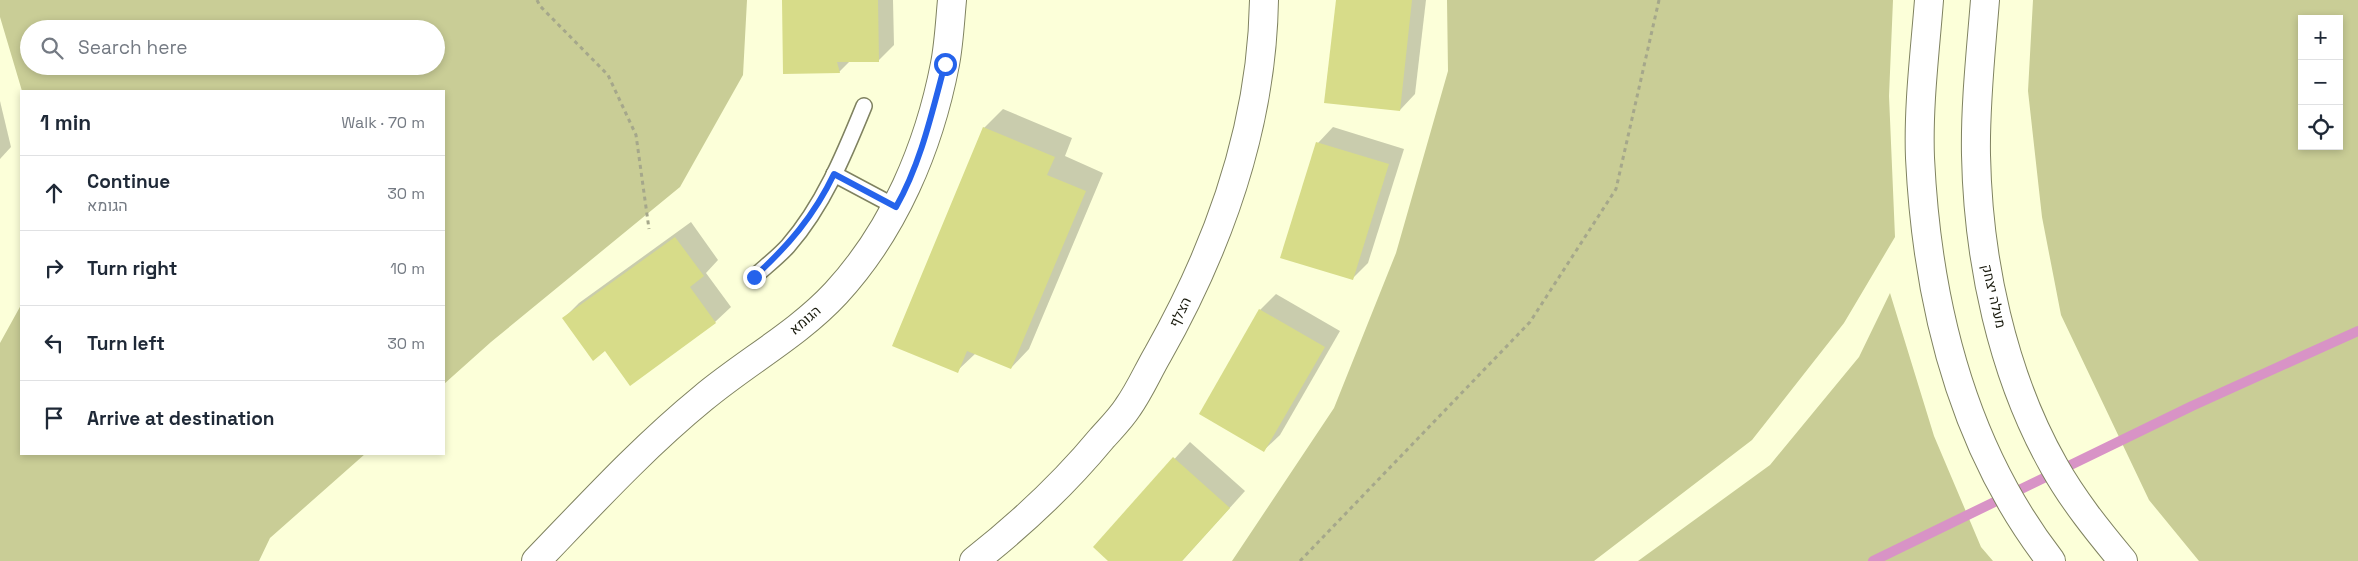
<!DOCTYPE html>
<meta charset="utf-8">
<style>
:root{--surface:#fff;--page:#f6f6f7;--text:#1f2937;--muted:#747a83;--line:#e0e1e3}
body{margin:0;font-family:"Space Grotesk",Heebo,sans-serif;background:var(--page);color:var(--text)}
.controls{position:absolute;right:15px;top:15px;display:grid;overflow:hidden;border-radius:0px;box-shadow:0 2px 8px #0003}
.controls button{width:45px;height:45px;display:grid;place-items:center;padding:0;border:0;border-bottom:1px solid var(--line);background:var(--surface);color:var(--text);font:25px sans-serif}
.stop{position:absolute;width:15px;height:15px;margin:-11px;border:4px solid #2563eb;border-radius:50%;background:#fff}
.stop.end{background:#2563eb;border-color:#fff;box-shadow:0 1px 5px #0008}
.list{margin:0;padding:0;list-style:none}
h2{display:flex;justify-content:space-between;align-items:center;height:65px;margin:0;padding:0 20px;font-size:21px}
h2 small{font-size:16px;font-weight:400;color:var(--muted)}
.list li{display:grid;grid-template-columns:32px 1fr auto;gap:15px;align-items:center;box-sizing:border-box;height:75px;padding:0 20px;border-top:1px solid var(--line)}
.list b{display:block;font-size:19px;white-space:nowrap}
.list p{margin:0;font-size:16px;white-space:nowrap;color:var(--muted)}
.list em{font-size:16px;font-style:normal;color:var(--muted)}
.icon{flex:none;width:28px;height:28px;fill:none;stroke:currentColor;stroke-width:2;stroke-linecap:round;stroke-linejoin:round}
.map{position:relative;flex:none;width:2358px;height:561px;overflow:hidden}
.search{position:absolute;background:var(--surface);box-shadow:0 2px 8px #0003;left:20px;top:20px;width:425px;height:55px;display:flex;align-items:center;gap:12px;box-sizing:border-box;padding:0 18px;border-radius:28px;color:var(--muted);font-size:19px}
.panel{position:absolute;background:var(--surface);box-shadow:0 2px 8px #0003;left:20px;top:90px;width:425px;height:365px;border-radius:0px}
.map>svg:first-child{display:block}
.green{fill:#c9cd96;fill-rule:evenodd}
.shadow{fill:#0003}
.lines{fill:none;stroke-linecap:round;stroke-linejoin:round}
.stream{stroke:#d893c6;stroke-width:10}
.building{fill:#d7dc89}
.service-casing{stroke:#7f8260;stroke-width:18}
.minor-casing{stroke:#7f8260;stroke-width:30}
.tertiary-casing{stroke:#7f8260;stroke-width:30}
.path{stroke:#a5a78b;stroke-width:3;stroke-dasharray:4 4;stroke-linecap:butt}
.service{stroke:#fff;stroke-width:15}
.minor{stroke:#fff;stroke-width:28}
.tertiary{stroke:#fff;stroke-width:28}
.route{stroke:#2563eb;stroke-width:6}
.labels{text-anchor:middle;stroke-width:4;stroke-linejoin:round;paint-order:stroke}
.street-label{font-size:14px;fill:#191a0d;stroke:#fff}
</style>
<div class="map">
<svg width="2358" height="561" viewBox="0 0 2358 561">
<rect width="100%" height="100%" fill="#fcffd9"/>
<g class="green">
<path d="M0,0h747l-4,75 -63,112 -189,155 -47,42v-293h-422l-22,-74zM29,29h407v37h-407z"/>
<polygon points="1447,0 1893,0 1889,96 1895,237 1844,323 1752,440 1594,561 1232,561 1334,408 1396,253 1448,71"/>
<path d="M2033,0h325v561h-159l-50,-61 -88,-185 -19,-98 -14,-126zM2302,19h37v127h-37z"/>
<polygon points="1890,293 1934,436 1981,547 1993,561 1638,561 1770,465 1859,357"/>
<polygon points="21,305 21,454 365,454 270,538 259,561 0,561 0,343"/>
</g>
<g class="shadow">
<polygon points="784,0 893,0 894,45 878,61 850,61 839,72"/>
<polygon points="1337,0 1426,0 1415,94 1400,110"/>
<polygon points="0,101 11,147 0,159"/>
<polygon points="1003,109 1072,138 1065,156 1103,173 1029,349 1011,368 976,353 957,371 984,128"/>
<polygon points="1333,127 1404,149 1368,263 1352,279 1318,143"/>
<polygon points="691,222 718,260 706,273 731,307 715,322 605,350 564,318 579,303"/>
<polygon points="1276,294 1340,331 1280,435 1264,450 1260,310"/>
<polygon points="1190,442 1245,491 1182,561 1110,561 1094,547"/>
</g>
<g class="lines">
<polyline class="stream" points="1873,561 2192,406 2358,331"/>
</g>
<g class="building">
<polygon points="782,0 878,0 879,62 837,62 840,73 783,74"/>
<polygon points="1336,0 1412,0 1400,111 1324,103"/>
<polygon points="983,127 1055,157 1047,175 1086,191 1011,369 967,351 958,373 892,346"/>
<polygon points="1316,142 1389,164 1353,280 1280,258"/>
<polygon points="675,237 704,276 690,287 716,323 630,386 605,351 593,361 562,318"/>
<polygon points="1259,309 1325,347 1264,452 1199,414"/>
<polygon points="1173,457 1230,508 1182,561 1108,561 1093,547"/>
</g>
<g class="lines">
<defs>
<g id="service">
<polyline points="834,174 896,207"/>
<path d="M754,277c11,-10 24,-20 34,-31 35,-40 56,-91 76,-140"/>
</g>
<g id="minor">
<path d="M536,561c54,-56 107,-114 167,-163 43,-36 95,-64 133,-105 58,-63 93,-146 109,-229 4,-21 5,-43 7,-64"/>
<path d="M974,561c47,-37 90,-77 128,-123 9,-10 19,-20 26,-31 12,-17 20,-36 30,-53 61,-108 104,-228 106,-354"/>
</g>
<g id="tertiary">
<path d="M1929,0c-4,52 -11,106 -9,158 7,144 42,288 131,403"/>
<path d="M1985,0c-4,51 -10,104 -9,155 2,105 26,219 78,311 19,34 44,65 69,95"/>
</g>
</defs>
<use href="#service" class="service-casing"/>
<use href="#minor" class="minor-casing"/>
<use href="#tertiary" class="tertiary-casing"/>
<g class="path">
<polyline points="537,0 540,6 608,75 636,135 649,229"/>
<polyline points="1300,561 1530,322 1616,189 1659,0"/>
</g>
<use href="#service" class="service"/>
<use href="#minor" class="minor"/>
<use href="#tertiary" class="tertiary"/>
</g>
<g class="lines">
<path class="route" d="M754,277c34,-31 60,-61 80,-103l62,33c25,-44 36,-95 49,-143"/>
</g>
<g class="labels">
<g class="street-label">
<text transform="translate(1994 296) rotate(77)" y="5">מעלה יצחק</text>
<text transform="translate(1180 312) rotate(-64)" y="5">הצלף</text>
<text transform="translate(805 320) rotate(-41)" y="5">הגומא</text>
</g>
</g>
</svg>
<div class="controls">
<button>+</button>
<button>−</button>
<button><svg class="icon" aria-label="locate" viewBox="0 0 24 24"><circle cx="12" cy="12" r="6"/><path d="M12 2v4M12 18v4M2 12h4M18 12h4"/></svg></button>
</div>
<div class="stop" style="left:945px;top:64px"></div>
<div class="stop end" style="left:754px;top:277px"></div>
<div class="search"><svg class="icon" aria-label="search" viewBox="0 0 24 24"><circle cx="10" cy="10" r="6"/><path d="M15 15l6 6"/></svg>Search here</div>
<section class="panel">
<h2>1 min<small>Walk · 70 m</small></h2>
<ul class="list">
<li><svg class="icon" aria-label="ahead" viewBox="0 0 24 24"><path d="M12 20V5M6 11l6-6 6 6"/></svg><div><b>Continue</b><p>הגומא</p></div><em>30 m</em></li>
<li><svg class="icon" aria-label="right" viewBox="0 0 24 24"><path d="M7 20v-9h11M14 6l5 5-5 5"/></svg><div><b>Turn right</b></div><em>10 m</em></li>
<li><svg class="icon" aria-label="left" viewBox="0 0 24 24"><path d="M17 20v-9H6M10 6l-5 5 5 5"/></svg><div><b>Turn left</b></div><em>30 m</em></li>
<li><svg class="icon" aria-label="arrive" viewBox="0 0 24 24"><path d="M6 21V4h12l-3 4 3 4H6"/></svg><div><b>Arrive at destination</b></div></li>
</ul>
</section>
</div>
